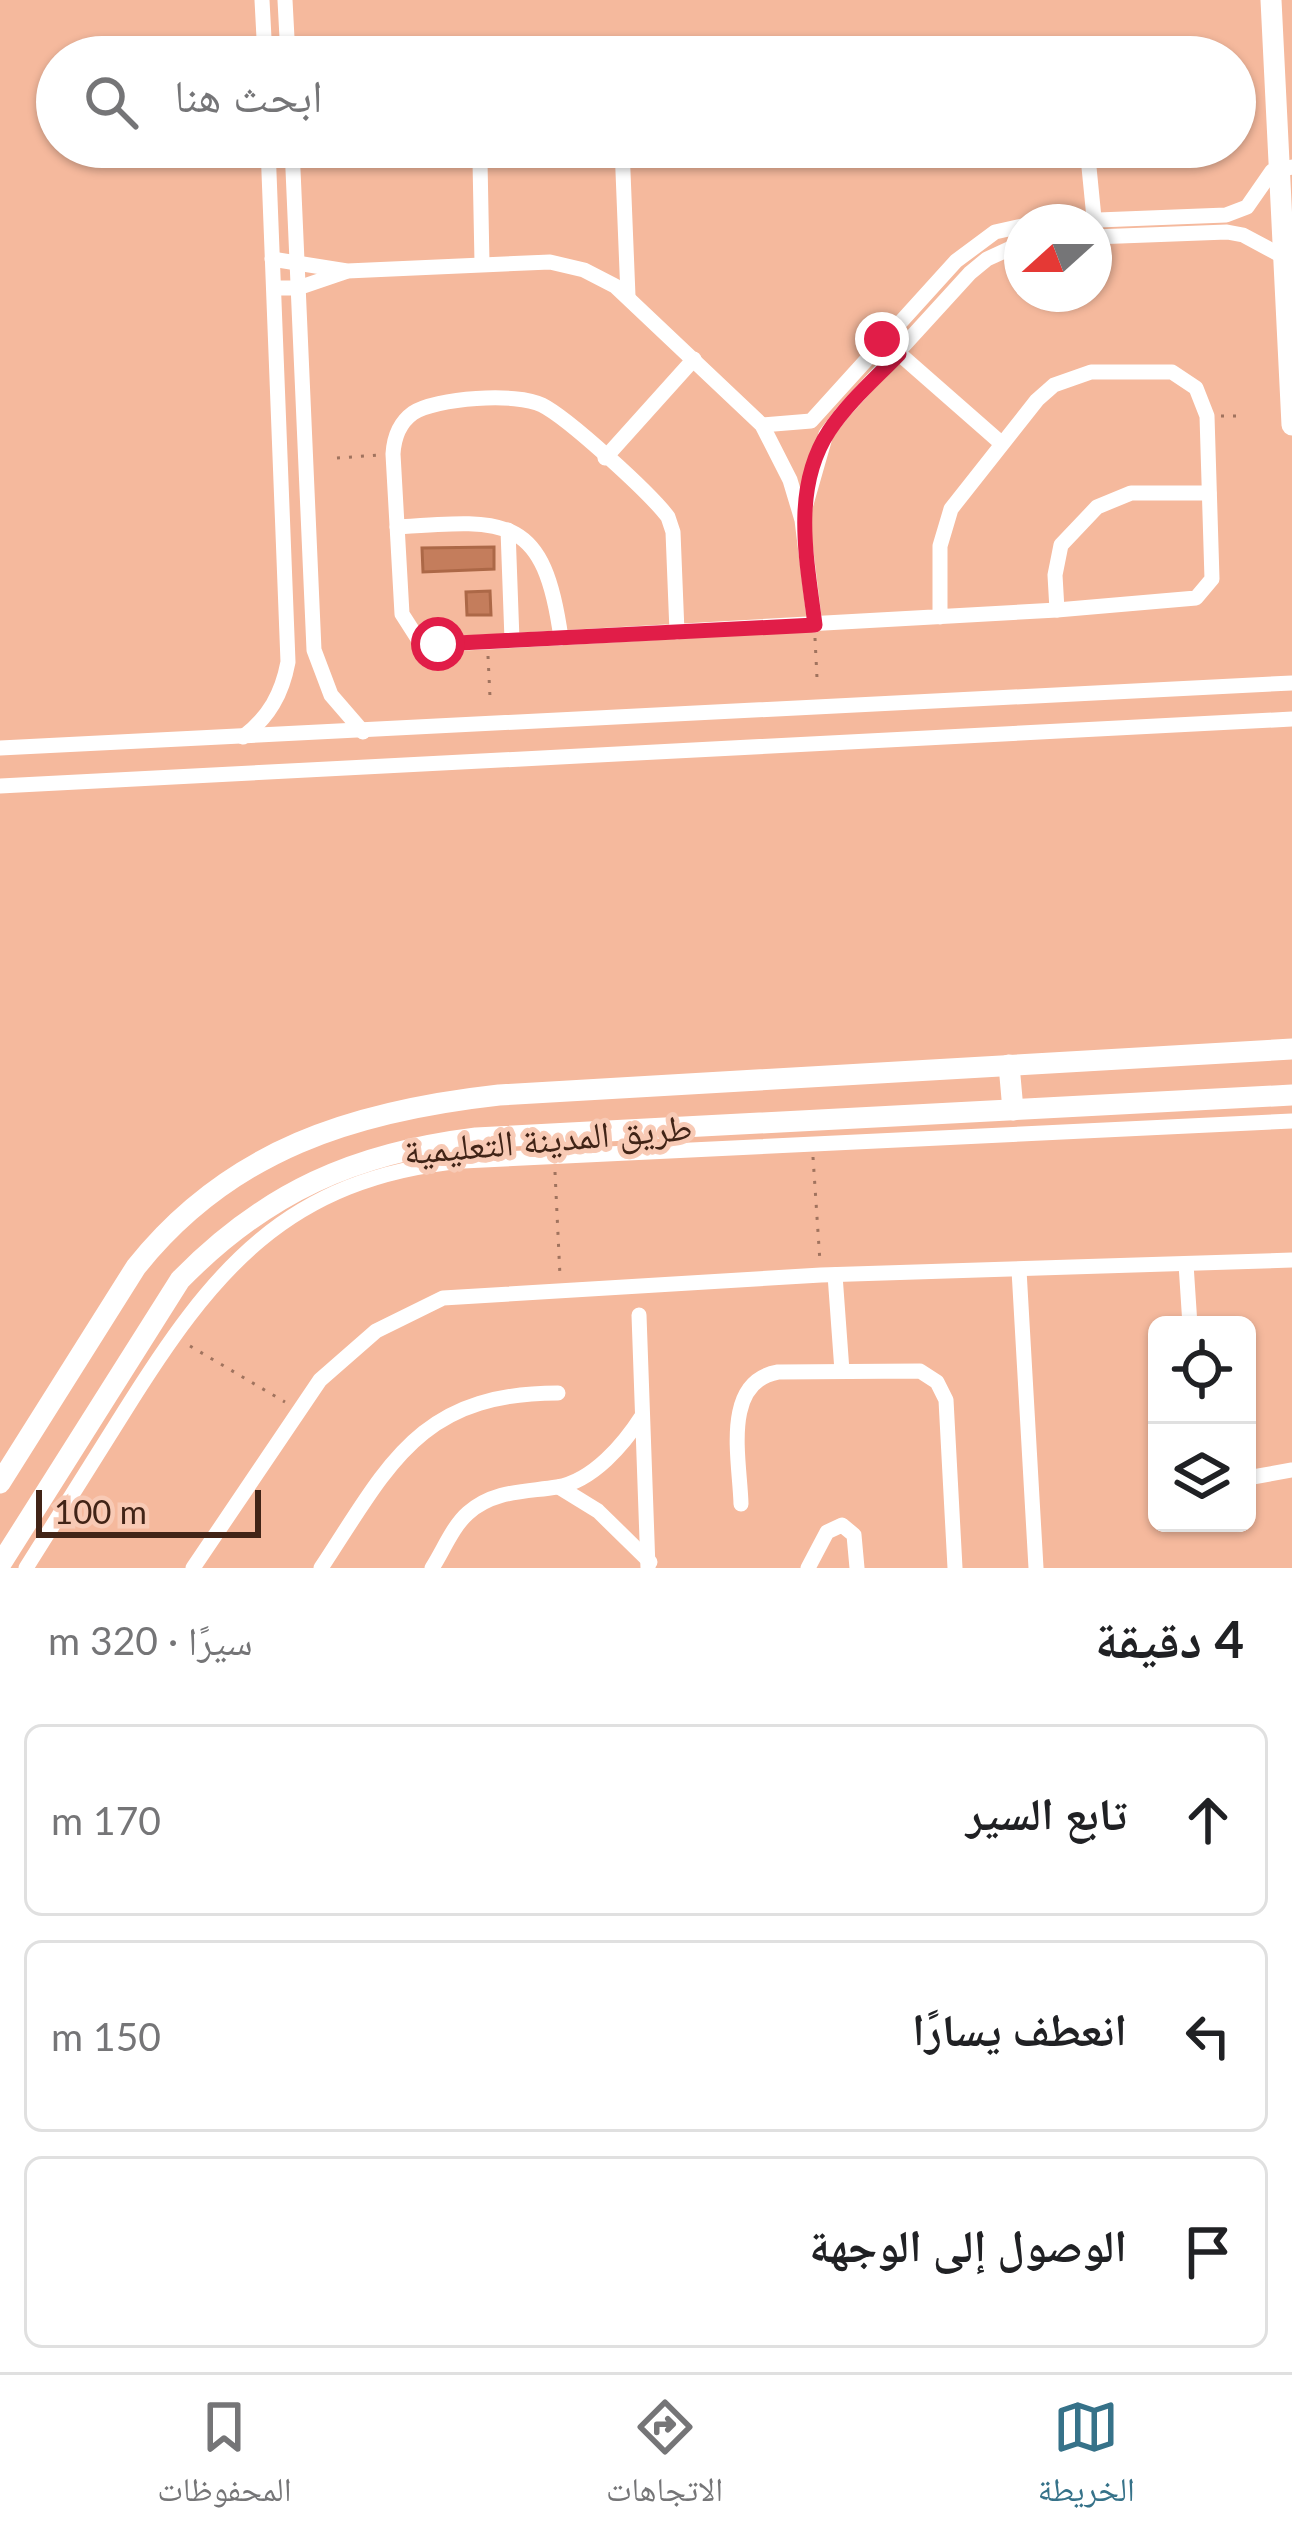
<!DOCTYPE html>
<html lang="ar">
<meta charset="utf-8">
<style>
:root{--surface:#fff;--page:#f6f6f6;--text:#202124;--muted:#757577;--line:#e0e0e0;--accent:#367289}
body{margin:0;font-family:Lato,"Noto Naskh Arabic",sans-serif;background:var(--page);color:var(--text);direction:rtl}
.controls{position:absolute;right:36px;bottom:36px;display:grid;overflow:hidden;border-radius:18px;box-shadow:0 3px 9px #0004}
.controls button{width:108px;height:108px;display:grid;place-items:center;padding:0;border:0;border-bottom:3px solid var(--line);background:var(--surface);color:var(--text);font:60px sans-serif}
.compass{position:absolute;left:1004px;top:204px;width:108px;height:108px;border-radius:50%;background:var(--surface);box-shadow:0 3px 9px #0004;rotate:249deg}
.scale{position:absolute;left:36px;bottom:30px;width:225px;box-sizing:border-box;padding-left:12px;border:6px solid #412417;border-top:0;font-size:33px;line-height:42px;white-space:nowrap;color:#412417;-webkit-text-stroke:9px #f8cab5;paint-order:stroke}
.stop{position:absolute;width:36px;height:36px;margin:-27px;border:9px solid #e11d48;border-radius:50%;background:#fff}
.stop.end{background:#e11d48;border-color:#fff;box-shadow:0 3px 12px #0008}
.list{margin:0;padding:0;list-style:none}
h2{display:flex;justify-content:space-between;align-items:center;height:156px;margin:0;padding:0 48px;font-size:51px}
h2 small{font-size:39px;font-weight:400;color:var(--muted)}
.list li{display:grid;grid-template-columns:78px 1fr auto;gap:36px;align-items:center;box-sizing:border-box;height:192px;margin:0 24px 24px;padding:0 24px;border:3px solid var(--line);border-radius:18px}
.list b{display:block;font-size:45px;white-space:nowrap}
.list em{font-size:39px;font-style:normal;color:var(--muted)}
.icon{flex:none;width:66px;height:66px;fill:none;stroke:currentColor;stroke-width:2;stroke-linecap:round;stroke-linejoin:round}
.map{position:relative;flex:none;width:1292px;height:1568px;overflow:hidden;direction:ltr}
.search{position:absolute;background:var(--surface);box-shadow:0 3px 9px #0004;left:36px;right:36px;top:36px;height:132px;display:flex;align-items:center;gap:30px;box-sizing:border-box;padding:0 42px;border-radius:66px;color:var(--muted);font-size:45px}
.sheet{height:804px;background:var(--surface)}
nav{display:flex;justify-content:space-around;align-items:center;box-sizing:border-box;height:168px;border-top:3px solid var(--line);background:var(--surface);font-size:33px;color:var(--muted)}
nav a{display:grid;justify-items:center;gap:6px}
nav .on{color:var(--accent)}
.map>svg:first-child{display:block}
.building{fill:#c47d5c;stroke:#ac6847;stroke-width:3}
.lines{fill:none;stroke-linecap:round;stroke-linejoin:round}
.path{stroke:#a0735e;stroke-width:3;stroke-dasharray:3 9;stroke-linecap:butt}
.street{stroke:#fff;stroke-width:15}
.secondary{stroke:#fff;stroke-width:21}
.route{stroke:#e11d48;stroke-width:15}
.labels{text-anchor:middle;stroke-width:10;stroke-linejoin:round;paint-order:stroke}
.street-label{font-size:36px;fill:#412417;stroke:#f8cab5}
</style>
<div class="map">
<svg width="1292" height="1568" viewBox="0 0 1292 1568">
<rect width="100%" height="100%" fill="#f5b99d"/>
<g class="building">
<polygon points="494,547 494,569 423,572 422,548"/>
<polygon points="490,591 491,615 467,615 466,592"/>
</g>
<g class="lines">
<g class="path">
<polyline points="784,55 784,57"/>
<polyline points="1221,416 1241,416"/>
<polyline points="337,458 379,455"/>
<polyline points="815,638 817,678"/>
<polyline points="488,656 490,697"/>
<polyline points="813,1157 820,1262"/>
<polyline points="555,1172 560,1276"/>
<polyline points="190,1346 285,1402"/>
</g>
<g class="street">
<polyline points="262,0 265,57"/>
<polyline points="285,0 288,57"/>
<polyline points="292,147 314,650 331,695 363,732"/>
<polyline points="622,147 628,296"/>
<polyline points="1087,147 1095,228"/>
<polyline points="1047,222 1226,215 1247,207 1272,171 1292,167"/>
<polyline points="1094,237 1227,232 1243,235 1284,257"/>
<polyline points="272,259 347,271 550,262 584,270 615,286 762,425 790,480 802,520 815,625"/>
<polyline points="482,263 480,161 486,147"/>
<polyline points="274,288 298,288 345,272"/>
<polyline points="895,350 1001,443"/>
<polyline points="762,425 811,421 956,261 995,232 1022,226"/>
<polyline points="605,458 694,359"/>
<polyline points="804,511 826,434 843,412 970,273 987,259 1022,243"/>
<path d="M397,527c111,-8 147,-12 164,111"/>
<polyline points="508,530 512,640"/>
<polyline points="1057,610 1055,575 1061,545 1097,507 1131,493 1209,493"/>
<path d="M677,632l-4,-100 -5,-15c-18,-24 -100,-99 -126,-112 -25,-13 -107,-7 -129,8 -14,10 -19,24 -20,41l9,160 16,25 20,5 49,-2 570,-32 139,-12 16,-19 -5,-163 -11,-28 -24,-16h-81l-37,13 -17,15 -86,109 -11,37v71"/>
<path d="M243,737c26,-20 39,-43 45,-75l-20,-515"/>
<polyline points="0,748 1292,683"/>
<polyline points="0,786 1292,719"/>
<polyline points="1186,1264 1190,1325"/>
<polyline points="1019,1270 1036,1568"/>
<polyline points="835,1275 842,1371"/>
<polyline points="639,1315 648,1568"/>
<polyline points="1247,1478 1292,1470"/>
<polyline points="559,1487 598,1511 650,1562"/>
<path d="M741,1504c-1,-43 -20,-122 37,-132l142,-1 17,11 9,18 9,168"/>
<path d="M26,1568c33,-52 65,-104 98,-156 88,-141 162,-234 339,-251l829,-40"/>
<polyline points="193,1568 320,1380 376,1331 443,1298 821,1275 1292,1260"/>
<path d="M321,1568c68,-103 98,-175 237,-175"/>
<path d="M432,1568c11,-17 21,-42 36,-55 26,-23 58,-21 89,-26 36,-6 67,-43 85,-71"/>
<polyline points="808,1568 827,1532 842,1525 854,1535 857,1568"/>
</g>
<g class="secondary">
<polyline points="1271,0 1292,425"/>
<polyline points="1009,1065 1013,1110"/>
<path d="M0,1483l136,-216c94,-118 219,-156 363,-172l793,-46"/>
<path d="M0,1565l180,-285c86,-88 175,-127 296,-142l816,-43"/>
</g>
</g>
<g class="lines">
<path class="route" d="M438,644l377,-19c-8,-65 -24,-136 14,-194 19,-29 47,-53 70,-77l-17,-15"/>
</g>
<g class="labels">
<g class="street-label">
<text transform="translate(548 1139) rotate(-5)" y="13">طريق المدينة التعليمية</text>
</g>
</g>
</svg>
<div class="controls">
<button><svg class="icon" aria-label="locate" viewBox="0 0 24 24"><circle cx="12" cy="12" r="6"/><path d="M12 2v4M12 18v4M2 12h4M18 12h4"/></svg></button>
<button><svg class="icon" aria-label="layers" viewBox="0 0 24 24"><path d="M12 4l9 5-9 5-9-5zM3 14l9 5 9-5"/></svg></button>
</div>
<svg class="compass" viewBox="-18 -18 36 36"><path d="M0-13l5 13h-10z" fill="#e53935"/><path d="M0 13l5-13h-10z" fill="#757577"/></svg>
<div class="scale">100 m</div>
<div class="stop" style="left:438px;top:644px"></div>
<div class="stop end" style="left:882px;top:339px"></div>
<div class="search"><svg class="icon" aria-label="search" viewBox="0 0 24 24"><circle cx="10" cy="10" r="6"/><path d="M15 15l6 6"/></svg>ابحث هنا</div>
</div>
<section class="sheet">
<h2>4 دقيقة<small>سيرًا · 320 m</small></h2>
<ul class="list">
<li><svg class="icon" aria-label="ahead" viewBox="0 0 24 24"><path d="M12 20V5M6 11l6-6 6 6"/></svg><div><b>تابع السير</b></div><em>170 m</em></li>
<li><svg class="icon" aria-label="left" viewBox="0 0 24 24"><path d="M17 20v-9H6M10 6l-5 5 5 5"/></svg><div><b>انعطف يسارًا</b></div><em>150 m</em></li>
<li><svg class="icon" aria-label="arrive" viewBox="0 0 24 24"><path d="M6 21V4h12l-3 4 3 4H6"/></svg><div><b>الوصول إلى الوجهة</b></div></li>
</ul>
</section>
<nav>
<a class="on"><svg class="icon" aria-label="map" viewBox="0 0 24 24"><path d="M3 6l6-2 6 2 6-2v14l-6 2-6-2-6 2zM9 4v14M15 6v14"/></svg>الخريطة</a>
<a><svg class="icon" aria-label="directions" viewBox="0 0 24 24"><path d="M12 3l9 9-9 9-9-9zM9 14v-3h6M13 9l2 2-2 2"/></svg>الاتجاهات</a>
<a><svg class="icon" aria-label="saved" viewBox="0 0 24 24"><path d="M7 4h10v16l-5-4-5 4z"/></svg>المحفوظات</a>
</nav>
